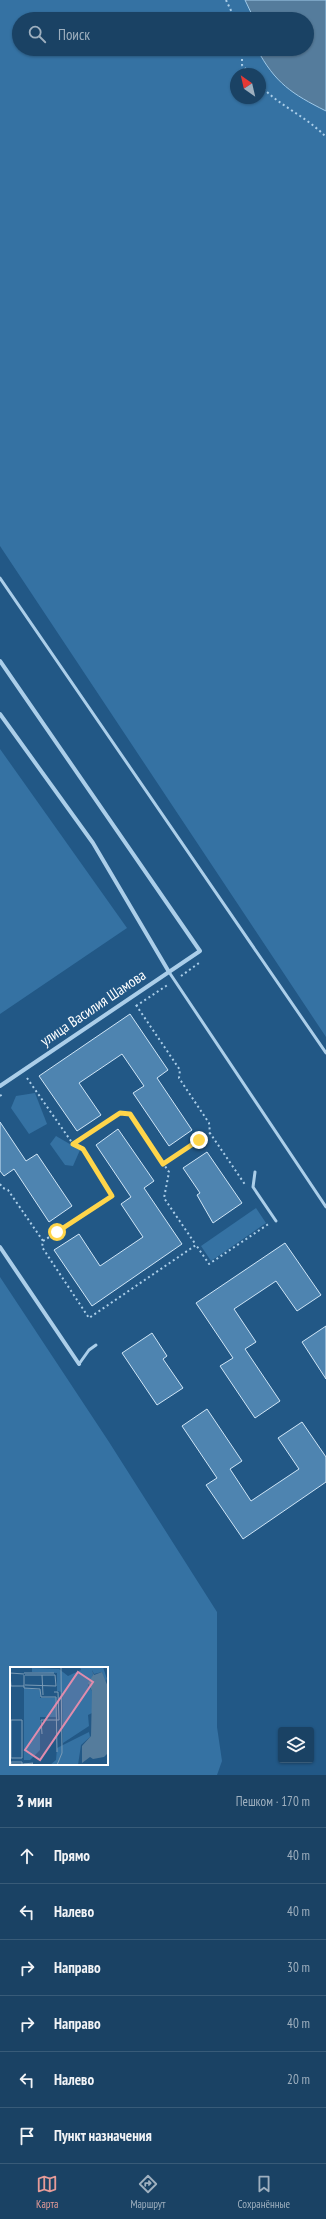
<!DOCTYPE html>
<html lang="ru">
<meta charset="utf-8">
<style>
:root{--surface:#1a4264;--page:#274d6d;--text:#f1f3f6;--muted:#9fb0bf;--line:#385b78;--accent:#e69b98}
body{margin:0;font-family:"PT Sans Narrow",sans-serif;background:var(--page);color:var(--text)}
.controls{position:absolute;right:12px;bottom:12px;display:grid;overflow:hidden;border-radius:4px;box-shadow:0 1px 3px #0004}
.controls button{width:36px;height:36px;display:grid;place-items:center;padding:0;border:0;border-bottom:1px solid var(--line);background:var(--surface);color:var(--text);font:20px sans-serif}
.compass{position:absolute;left:230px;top:68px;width:36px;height:36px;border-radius:50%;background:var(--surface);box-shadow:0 1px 3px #0004;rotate:326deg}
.stop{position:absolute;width:12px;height:12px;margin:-9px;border:3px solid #ffd54a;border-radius:50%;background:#fff}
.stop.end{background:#ffd54a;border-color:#fff;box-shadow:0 1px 4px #0008}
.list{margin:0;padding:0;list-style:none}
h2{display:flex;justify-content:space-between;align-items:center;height:52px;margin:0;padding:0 16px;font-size:17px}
h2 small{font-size:13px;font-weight:400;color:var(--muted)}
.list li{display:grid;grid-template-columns:26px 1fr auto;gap:12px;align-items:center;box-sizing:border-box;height:56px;padding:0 16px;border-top:1px solid var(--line)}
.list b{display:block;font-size:15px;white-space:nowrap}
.list em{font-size:13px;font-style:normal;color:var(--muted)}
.icon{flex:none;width:22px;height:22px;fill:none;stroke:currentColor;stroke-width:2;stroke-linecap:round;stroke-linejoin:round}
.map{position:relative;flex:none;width:326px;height:1775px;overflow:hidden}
.search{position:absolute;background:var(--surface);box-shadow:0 1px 3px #0004;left:12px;right:12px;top:12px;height:44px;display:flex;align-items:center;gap:10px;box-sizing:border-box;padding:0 14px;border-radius:22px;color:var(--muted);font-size:15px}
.sheet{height:388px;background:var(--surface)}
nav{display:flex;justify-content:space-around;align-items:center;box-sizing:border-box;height:56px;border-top:1px solid var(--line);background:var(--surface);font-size:11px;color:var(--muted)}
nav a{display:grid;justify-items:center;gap:2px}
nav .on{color:var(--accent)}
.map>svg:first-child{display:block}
.green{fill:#3572a3;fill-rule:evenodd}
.water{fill:#557c9c;stroke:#9fcaea}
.building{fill:#4e84b0;stroke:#d0e6f7}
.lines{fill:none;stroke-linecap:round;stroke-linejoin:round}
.path{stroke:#abcee9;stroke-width:2;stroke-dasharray:2 3;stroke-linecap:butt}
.service{stroke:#abcee9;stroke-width:3}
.minor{stroke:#abcee9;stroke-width:4}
.route{stroke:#ffd54a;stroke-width:5}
.labels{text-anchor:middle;stroke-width:4;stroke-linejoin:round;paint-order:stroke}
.street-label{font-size:15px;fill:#fff;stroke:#225886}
.inset-road{fill:none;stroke:#7a9bb6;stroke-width:1}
.view{fill:#e08cad;fill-opacity:0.15;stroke:#e08cad;stroke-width:2}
.inset-edge{fill:none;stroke:#fff;stroke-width:2}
</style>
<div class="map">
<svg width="326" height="1775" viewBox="0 0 326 1775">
<rect width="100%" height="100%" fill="#225886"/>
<g class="green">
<path d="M0,0h245l9,19h-235v30h238c18,34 35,45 69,62v926l-326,-491zM236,74h24v24h-24z"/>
<polygon points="0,749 127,928 0,1014"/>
<polygon points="35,1093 47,1124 29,1134 11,1108 16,1096"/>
<polygon points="56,1136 80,1150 73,1166 65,1165 50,1144"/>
<polygon points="256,1208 266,1223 211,1261 201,1246"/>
<path d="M0,1277l109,165 108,170v115l5,34 -5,14h-217zM11,1668h96v96h-96z"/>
</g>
<path class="water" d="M245,0h81v111c-34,-17 -51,-28 -69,-62h50v-30h-53z"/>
<g class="building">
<polygon points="130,1014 168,1070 157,1078 192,1130 169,1146 133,1093 144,1086 122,1054 79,1083 101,1115 77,1131 39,1076"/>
<polygon points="0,1122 26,1161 37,1154 72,1206 49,1222 14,1169 4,1176 0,1171"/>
<polygon points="118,1129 154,1181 144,1188 182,1244 92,1306 54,1250 79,1234 100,1266 143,1237 121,1204 131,1197 96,1145"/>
<polygon points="207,1152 242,1203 213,1223 197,1195 200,1193 183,1168"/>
<polygon points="285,1243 321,1295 297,1311 276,1281 234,1309 256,1342 245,1349 280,1401 255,1418 220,1366 233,1358 196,1303"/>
<polygon points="326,1326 326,1379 302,1342"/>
<polygon points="152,1333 167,1356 163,1359 183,1388 157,1405 122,1353"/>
<polygon points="207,1409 242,1461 230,1469 251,1501 299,1469 278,1438 302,1422 326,1457 326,1482 243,1539 206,1485 217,1478 182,1426"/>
</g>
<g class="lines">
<g class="path">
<polyline points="226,0 235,19"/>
<polyline points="242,49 242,65 250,74"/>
<path d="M260,85c19,21 46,31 66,52"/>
<polyline points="181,976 199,963 198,962"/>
<polyline points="136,1005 180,1070 179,1078 209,1123 210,1133 246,1186"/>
<polyline points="136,1006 169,984"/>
<polyline points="27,1078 73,1144 120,1113 130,1114 169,1172 164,1198 196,1245"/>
<polyline points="0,1096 4,1093"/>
<polyline points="163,1164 210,1133"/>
<polyline points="0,1184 3,1188 8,1190 43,1241 42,1247 89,1318 196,1245 209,1264 270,1223"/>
<polyline points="43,1241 113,1196 83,1149 73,1144"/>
</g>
<g class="service">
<polyline points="0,578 326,1053"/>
<polyline points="169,972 326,1207"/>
<polyline points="255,1172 253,1187 276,1221"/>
<polyline points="79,1364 89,1350 96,1345"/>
</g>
<g class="minor">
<polyline points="0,661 200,951 0,1086"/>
<polyline points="0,714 93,843 169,972"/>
<polyline points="0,1247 79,1364"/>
</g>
</g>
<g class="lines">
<polyline class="route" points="57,1232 112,1196 83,1149 73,1144 120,1113 130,1114 163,1164 199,1140"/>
</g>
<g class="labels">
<g class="street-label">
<text transform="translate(93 1008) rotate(-34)" y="5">улица Василия Шамова</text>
</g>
</g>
<g transform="translate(10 1667)">
<rect width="98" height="98" fill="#225886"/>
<path d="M70,0h23l4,12 -2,2 -3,-9 -8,2 -2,-4 1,5 -5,10 4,6v22l-4,2 1,11 -26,17 -1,-51 -5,-1v-18l-25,-1v-4l27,1 9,7 13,-6zM14,21l16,2v8h16v19h-16v33l-10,10h-6zM79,65l1,5 -9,8 -3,20h-28l6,-5 1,-12z" fill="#3572a3"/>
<path d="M82,4l2,4 8,-3 6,15v66l-4,4 -11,2 -3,-2 -8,6v-17l9,-10 1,-45 -4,-8 5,-8z" fill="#557c9c"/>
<path class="inset-road" d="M0,6l14,1M14,6h30M0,8l1,11h13M14,8v13l16,1 1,8h15l1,55M15,8h30l1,11 -31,-1M32,8l1,20M1,53h11v38h-11zM32,67l-1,-14h18l-1,-28h-4M1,95h11v2h-11zM12,97h10l1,-1 -9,1M47,98l5,-12 -1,-86"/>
<path class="view" d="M68,5l15,10 -53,78 -15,-10z"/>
<rect width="98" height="98" class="inset-edge"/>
</g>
</svg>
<div class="controls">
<button><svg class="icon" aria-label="layers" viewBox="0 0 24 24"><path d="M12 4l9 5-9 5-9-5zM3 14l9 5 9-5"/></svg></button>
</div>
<svg class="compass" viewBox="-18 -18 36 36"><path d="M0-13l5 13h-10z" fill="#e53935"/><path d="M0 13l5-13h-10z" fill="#9fb0bf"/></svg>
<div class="stop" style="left:57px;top:1232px"></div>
<div class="stop end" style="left:199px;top:1140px"></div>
<div class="search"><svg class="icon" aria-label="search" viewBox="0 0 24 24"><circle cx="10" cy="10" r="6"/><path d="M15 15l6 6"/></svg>Поиск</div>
</div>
<section class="sheet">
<h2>3 мин<small>Пешком · 170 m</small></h2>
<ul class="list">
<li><svg class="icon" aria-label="ahead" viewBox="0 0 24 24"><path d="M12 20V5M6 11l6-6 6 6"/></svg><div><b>Прямо</b></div><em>40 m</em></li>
<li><svg class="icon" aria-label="left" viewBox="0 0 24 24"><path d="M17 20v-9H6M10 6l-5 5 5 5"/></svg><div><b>Налево</b></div><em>40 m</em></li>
<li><svg class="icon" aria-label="right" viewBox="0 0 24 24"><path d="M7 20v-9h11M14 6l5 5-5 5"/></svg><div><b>Направо</b></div><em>30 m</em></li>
<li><svg class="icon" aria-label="right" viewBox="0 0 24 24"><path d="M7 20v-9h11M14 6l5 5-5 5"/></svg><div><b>Направо</b></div><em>40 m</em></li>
<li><svg class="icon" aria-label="left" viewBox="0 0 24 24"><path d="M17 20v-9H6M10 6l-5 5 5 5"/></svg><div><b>Налево</b></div><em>20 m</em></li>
<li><svg class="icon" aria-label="arrive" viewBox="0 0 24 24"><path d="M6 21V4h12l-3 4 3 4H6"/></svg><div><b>Пункт назначения</b></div></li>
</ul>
</section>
<nav>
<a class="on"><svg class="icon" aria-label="map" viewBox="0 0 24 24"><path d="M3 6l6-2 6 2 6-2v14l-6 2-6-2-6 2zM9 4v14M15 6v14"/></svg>Карта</a>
<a><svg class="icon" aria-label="directions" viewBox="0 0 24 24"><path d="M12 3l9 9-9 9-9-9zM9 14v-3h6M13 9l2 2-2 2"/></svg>Маршрут</a>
<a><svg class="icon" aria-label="saved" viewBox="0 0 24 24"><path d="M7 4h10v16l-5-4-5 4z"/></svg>Сохранённые</a>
</nav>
